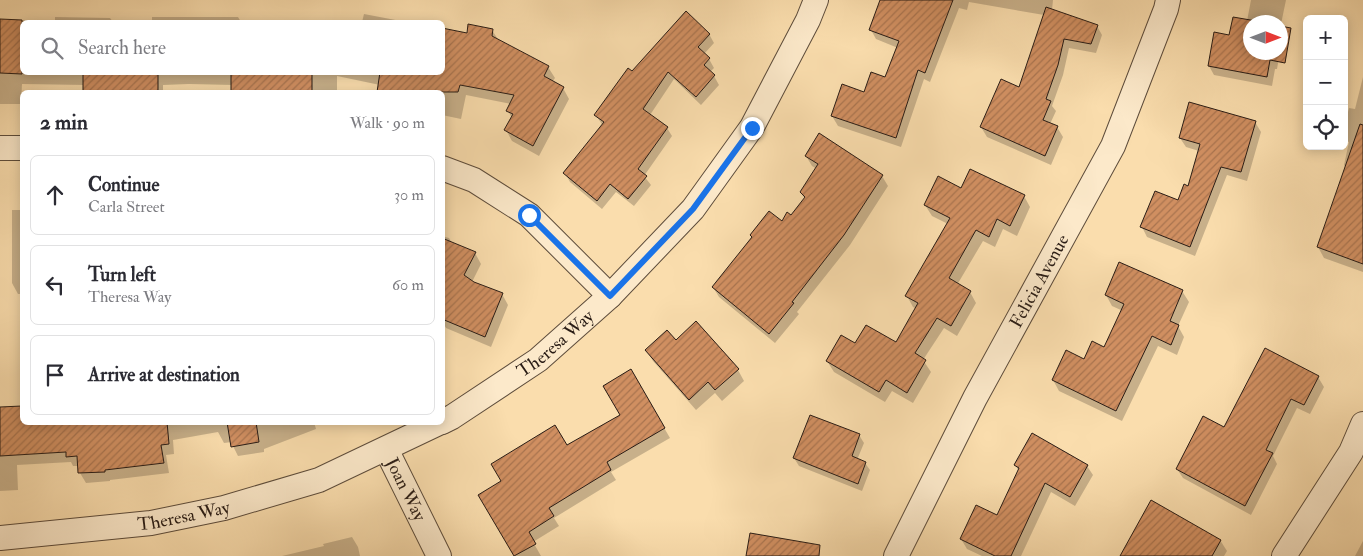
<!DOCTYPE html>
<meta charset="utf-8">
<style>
:root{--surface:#fff;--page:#f7f7f7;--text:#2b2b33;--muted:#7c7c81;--line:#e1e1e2}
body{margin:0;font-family:"IM FELL Double Pica",serif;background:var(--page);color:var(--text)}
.controls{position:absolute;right:15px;top:15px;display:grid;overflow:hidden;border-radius:8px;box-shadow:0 2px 12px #0003}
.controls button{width:45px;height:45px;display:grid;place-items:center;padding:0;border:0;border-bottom:1px solid var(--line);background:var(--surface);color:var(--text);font:25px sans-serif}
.compass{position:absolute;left:1243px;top:15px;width:45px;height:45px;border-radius:50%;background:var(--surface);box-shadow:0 2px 12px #0003;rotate:90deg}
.stop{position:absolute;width:15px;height:15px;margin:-11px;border:4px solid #1a73e8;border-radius:50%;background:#fff}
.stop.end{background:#1a73e8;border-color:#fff;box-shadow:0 1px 5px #0008}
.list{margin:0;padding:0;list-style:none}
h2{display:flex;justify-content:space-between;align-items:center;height:65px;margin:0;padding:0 20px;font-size:21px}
h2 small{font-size:16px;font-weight:400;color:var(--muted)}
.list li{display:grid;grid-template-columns:32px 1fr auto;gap:15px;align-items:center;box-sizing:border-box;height:80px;margin:0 10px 10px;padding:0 10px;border:1px solid var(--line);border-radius:8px}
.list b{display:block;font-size:19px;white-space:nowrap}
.list p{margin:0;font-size:16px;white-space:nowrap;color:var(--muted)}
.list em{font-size:16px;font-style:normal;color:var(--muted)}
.icon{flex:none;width:28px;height:28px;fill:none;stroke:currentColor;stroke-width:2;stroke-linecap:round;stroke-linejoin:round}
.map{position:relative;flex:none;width:1363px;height:556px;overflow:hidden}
.search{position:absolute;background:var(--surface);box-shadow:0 2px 12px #0003;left:20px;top:20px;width:425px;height:55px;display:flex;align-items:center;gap:12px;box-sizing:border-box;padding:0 18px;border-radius:8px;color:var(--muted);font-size:19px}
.panel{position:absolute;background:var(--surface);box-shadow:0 2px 12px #0003;left:20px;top:90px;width:425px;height:335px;border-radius:8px}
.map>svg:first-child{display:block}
.shadow{fill:#0003}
.building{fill:url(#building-hatch);stroke:#291c15}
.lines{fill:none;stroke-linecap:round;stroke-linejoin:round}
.minor-casing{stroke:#5d4c3b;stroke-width:26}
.minor{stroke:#fce9ca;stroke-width:24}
.route{stroke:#1a73e8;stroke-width:6}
.labels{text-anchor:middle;stroke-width:4;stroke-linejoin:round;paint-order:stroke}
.street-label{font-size:18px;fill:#291c15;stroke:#fce9ca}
</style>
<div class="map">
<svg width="1363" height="556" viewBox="0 0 1363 556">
<defs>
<pattern id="building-hatch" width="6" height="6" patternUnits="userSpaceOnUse" patternTransform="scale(1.25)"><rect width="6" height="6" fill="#d08f61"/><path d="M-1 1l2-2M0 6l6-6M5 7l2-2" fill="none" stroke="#a9744f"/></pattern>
</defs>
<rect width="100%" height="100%" fill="#faddad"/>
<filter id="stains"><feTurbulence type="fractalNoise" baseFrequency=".004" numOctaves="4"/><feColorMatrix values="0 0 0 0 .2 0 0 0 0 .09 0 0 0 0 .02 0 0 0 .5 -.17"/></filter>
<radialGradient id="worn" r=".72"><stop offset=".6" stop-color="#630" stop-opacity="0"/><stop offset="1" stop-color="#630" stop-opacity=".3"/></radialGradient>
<g class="shadow">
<polygon points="903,0 1053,0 1052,10 1097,26 1102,35 1096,53 1069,48 1063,75 1052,106 1056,111 1050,124 1057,127 1063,137 1051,165 987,137 981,127 1020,89 1044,15 969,2 967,10 959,8 930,82 924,79 901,147 838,126 832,116 886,79 898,48 876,39 871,30"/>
<polygon points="1251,0 1286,0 1280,29 1280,22 1250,22 1250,52 1280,52 1277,69 1275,69 1272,86 1214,75 1209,66 1230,36 1247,21"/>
<polygon points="364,14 406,22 284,22 284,21 362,22"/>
<polygon points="55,17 110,18 113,22 22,22 22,72 442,72 467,38 492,30 499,41 548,67 555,78 552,82 563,88 569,99 539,156 512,141 506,130 512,118 508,111 511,104 466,95 461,119 442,115 442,92 378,92 380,85 337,76 337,91 318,91 318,92 233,92 233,85 189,84 163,85 163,92 84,92 84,85 22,84 21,104 0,104 0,20 55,21"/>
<polygon points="152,17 238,17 241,22 152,22"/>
<polygon points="709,34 714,43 704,54 709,59 714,68 710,72 714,76 719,85 701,105 674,79 650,115 667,128 672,136 644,176 651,185 634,206 616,192 602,209 570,182 565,173 603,126 596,115 632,72"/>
<polygon points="1363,77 1363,179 1350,176 1344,165 1349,142 1344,140 1344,111 1348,112 1349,108 1355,109"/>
<polygon points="1255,122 1261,132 1247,181 1227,175 1195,256 1147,237 1142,227 1179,201 1189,188 1199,151 1186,147 1180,138"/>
<polygon points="806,156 882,176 888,186 850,245 797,312 799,314 775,343 719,297 713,287 782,223 792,216 805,199 801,193 817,169 812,166"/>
<polygon points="962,189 1024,196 1030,207 1017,236 1003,229 995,247 983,241 957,285 970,292 976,303 957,336 944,328 923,360 931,372 913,403 892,391 885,402 834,372 827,361 855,345 896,344 916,309 913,307 907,296 948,224 932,216 925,205"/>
<polygon points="1363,208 1363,272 1324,258 1318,247"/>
<polygon points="12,210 22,210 22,294 18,294 12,283"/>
<polygon points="442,236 449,238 452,243 475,253 481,264 472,282 502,294 508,305 491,347 446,328 442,321"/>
<polygon points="1120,264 1182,291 1189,302 1178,326 1184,337 1177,355 1158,346 1122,421 1059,391 1053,380 1105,349 1123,311 1112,306 1106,295"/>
<polygon points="676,341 738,370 744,381 722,401 715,393 696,410 653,361 646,350"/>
<polygon points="631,371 670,438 611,472 616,480 554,518 559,526 533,542 541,556 515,556 479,495 621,415"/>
<polygon points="1318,377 1324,387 1310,414 1297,408 1273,456 1277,464 1251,515 1183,478 1177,469 1224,429"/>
<polygon points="22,407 22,422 314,422 316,429 264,449 264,452 238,456 233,446 232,442 224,443 218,432 173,440 174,454 166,455 169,473 110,480 110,481 86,483 80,473 79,466 73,466 71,462 17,465 18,490 0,491 0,408"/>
<polygon points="859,435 864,443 857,460 865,463 870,470 862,491 799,466 794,458"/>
<polygon points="1015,465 1087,466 1093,475 1075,506 1051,492 1021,556 982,556 967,549 961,539 998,516 1019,471"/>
<polygon points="352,537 358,547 360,556 282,556 324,546 323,544"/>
<polygon points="1220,540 1227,551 1224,556 1124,556"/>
<polygon points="1363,541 1363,556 1355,556"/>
</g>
<g class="building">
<polygon points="880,0 953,0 925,73 918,70 896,138 831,116 842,84 864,92 871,72 885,77 899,41 869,30"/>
<polygon points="1046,7 1098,25 1091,44 1064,39 1058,65 1046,99 1051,101 1043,120 1058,126 1045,156 980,127 1001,79 1019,87"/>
<polygon points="686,11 710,34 698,47 710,58 704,65 715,75 696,97 668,72 643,109 668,127 638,169 647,176 628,199 610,184 597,201 563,173 604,122 594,115 628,68 632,71"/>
<polygon points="1233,17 1262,22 1250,22 1250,52 1280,52 1280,26 1291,28 1285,63 1270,60 1267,77 1208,66 1214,32 1229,35"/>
<polygon points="0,19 22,20 22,74 0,73"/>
<polygon points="468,24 493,29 492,36 549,66 544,76 564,87 533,146 504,130 513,114 506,111 514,95 460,85 458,92 377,92 380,72 442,72 442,28 467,33"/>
<rect x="83" y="72" width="75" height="20"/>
<rect x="231" y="72" width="81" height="20"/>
<polygon points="1189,102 1256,121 1241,172 1221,167 1190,247 1140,227 1155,191 1178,200 1184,184 1188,186 1200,144 1179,138"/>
<polygon points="1360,124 1363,125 1363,264 1317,247"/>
<polygon points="819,133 883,175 844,235 792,302 794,303 769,334 712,287 752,237 750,235 769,211 782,221 787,212 791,215 805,197 800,192 818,164 805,156"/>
<polygon points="970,169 1025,195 1010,226 997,219 989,237 976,230 949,278 971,291 951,326 937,318 915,353 926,360 907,393 886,380 879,392 826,361 841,335 855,343 866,325 896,342 918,303 905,296 950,218 924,205 938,176 961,188"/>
<polygon points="442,238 476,252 464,275 474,282 503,293 485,337 442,319"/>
<polygon points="1119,262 1183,290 1170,321 1179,325 1171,345 1152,336 1116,411 1052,380 1066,350 1084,359 1092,341 1104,347 1124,304 1105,295"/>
<polygon points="696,321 739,369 715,390 708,382 689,400 645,350 667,330 676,340"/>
<polygon points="1265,348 1319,376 1304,405 1291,399 1266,450 1273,453 1245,506 1176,469 1203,416 1224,427"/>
<polygon points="631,369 665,428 607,462 611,470 549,508 554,516 529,532 536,544 514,556 478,495 501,481 491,464 555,425 567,445 620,415 603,386"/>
<polygon points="22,406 22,422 167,422 169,444 161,445 164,463 105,470 105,472 78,473 77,456 66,457 66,452 0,456 0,407"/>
<polygon points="810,415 860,434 852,456 866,462 858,484 793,458"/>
<polygon points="227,422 256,422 259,442 231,447"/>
<polygon points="1032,433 1088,465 1070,497 1045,483 1011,556 995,556 960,539 976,505 997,515 1019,468 1014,465"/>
<polygon points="1151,500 1221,540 1212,556 1120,556"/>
<polygon points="750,533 820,545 819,556 746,556"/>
</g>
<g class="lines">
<defs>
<g id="minor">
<polyline points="0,148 22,148"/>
<polyline points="442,168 474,180 529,215 610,296"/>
<path id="s1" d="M442,422l10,-5 86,-57 72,-64 83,-87 59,-82 56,-107 8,-20"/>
<path id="s2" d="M386,449l53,107"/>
<path id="s3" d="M0,538l151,-15 73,-15 95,-28 122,-58"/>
<path id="s4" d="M896,556l79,-158 138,-252 53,-137 2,-9"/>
<polyline points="1284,556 1351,452 1363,424"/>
</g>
</defs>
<use href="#minor" class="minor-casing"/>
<use href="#minor" class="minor"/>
</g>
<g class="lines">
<polyline class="route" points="529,215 610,296 693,209 752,128"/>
</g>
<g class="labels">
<g class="street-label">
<text dy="6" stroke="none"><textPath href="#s4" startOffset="310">Felicia Avenue</textPath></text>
<text dy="6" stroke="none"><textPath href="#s1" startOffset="138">Theresa Way</textPath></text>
<text dy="6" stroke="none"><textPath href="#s2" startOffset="45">Joan Way</textPath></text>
<text dy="6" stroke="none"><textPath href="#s3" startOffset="185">Theresa Way</textPath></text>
</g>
</g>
<rect width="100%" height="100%" filter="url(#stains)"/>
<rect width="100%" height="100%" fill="url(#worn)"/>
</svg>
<div class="controls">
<button>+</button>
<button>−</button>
<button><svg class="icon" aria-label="locate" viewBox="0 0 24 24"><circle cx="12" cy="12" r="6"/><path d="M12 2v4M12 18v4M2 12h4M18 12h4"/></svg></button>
</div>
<svg class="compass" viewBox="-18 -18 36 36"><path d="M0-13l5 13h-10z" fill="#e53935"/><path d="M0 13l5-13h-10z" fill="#7c7c81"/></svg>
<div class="stop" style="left:529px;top:215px"></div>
<div class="stop end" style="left:752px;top:128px"></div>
<div class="search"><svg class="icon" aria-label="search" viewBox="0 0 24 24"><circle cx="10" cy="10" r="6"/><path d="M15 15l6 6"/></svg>Search here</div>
<section class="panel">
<h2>2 min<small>Walk · 90 m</small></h2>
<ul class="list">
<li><svg class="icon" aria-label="ahead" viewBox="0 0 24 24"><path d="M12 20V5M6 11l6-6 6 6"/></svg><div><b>Continue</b><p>Carla Street</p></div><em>30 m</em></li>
<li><svg class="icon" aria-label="left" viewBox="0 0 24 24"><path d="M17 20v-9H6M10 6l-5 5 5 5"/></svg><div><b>Turn left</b><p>Theresa Way</p></div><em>60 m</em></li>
<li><svg class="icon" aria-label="arrive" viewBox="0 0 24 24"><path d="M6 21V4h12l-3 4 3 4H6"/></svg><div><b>Arrive at destination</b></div></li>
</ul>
</section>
</div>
